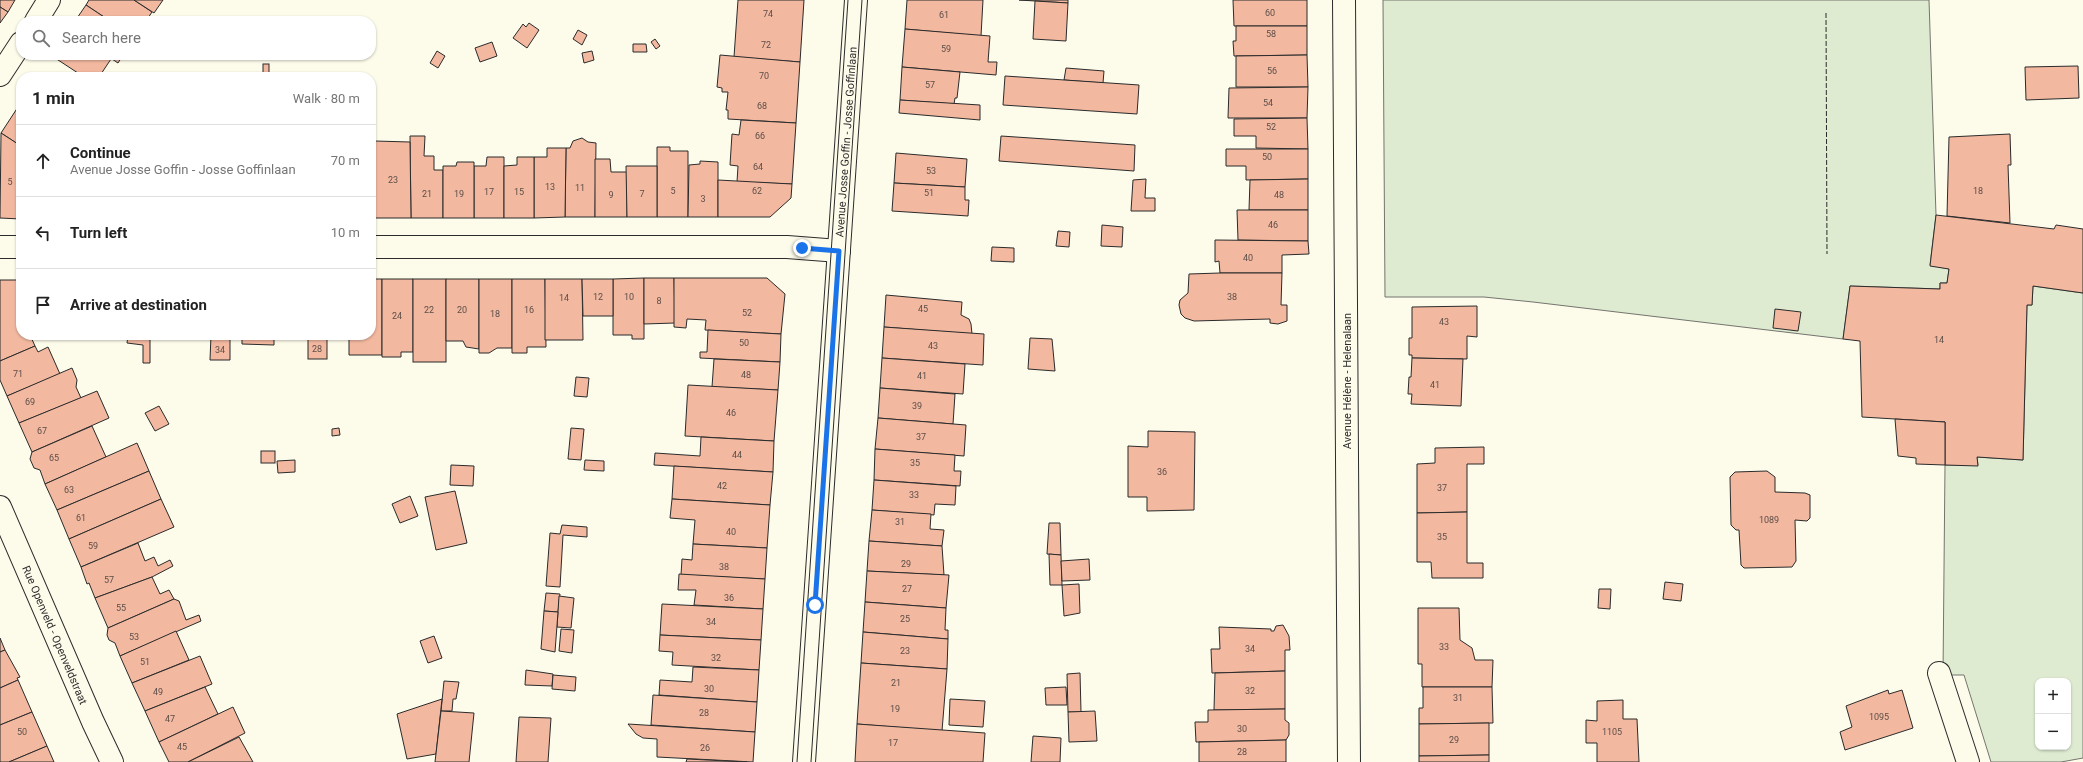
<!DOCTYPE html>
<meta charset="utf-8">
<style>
:root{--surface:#fff;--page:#f6f6f6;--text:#222;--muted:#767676;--line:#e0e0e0}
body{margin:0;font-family:Roboto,sans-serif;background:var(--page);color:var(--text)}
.controls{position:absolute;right:12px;bottom:12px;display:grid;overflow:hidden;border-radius:8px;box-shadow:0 1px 3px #0004}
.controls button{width:36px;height:36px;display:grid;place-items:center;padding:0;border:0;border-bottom:1px solid var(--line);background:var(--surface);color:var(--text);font:20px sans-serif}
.stop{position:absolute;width:12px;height:12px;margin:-9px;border:3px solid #1a73e8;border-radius:50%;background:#fff}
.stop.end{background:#1a73e8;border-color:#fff;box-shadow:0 1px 4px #0008}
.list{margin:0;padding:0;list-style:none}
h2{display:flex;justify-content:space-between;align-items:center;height:52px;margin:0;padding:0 16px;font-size:17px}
h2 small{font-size:13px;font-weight:400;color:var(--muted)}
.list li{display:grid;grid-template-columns:26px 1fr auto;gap:12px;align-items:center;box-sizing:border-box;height:72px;padding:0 16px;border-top:1px solid var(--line)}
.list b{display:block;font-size:15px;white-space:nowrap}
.list p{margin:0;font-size:13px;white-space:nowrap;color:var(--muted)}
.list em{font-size:13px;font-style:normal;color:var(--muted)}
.icon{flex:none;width:22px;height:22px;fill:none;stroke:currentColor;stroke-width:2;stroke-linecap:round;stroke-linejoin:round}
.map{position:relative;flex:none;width:2083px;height:762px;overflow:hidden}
.search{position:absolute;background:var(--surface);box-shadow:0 1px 3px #0004;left:16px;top:16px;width:360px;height:44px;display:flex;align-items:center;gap:10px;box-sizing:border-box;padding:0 14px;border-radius:16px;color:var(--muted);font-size:15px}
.panel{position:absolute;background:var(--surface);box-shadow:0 1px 3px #0004;left:16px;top:72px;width:360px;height:268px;border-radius:16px}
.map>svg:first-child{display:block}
.green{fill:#deebd1;stroke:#74746e;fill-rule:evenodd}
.building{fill:#f2b8a0;stroke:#2b2b2b}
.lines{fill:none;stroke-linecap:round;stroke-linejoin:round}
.street-casing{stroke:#2b2b2b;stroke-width:24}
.secondary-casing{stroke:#2b2b2b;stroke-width:24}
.street{stroke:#fdfbea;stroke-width:22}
.secondary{stroke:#fdfbea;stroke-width:22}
.tram{stroke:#2b2b2b;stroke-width:1}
.fence{stroke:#2b2b2b;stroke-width:1;stroke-dasharray:5 2;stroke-linecap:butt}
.route{stroke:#1a73e8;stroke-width:5}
.labels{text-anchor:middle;stroke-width:3;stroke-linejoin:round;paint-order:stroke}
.number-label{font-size:9px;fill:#5d4e48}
.street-label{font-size:11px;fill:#2b2b2b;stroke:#fdfbea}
</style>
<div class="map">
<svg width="2083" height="762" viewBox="0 0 2083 762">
<rect width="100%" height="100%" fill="#fdfbea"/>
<g class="green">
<polygon points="1383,0 1929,0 1936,215 1930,265 1949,269 1947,283 1940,283 1940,289 1850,286 1843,339 1533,302 1484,297 1385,297"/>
<path d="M2033,286l50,7v465l-22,4h-70l-27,-87h-21l2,-210h33l-1,-8 46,3 4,-155h5zM2038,681h30v66h-30z"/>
</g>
<g class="building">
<polygon points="0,0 15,0 8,12 0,7"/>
<polygon points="89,0 134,0 152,12 146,21 110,21 86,5"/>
<polygon points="134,0 163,0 154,13"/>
<polygon points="738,0 804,0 800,62 734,57"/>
<polygon points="907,0 983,0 981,36 905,29"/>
<polygon points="1019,0 1068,0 1068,3"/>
<polygon points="1233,0 1307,0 1307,26 1234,26"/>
<polygon points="1035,1 1068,3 1066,41 1033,39"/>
<polygon points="86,5 110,21 75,21"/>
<polygon points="0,7 8,12 0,23"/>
<polygon points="529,23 539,30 527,48 513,38 523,24 526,27"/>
<polygon points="1236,26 1307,26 1307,55 1234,56 1233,41 1236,41"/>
<polygon points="905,29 990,36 988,62 997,62 996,75 902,67"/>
<polygon points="578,30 587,35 582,45 573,39"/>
<polygon points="655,39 660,46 656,49 651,42"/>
<polygon points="492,42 497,56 480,62 475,48"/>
<polygon points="633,44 646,44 647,52 633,52"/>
<polygon points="437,51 445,56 438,68 430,63"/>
<polygon points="592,51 594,60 584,63 582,53"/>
<polygon points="106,55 111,59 99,77 84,77 52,56"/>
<polygon points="106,55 123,55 118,63"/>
<polygon points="720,55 800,62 796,123 728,119 728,110 726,110 728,92 722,92 722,88 717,87"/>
<polygon points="1307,55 1308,87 1236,87 1236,56"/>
<rect x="263" y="64" width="6" height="13"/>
<polygon points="2078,66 2079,98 2026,100 2025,67"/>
<polygon points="902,67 960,72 957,98 955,98 954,104 900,100"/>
<polygon points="1066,68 1104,71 1103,83 1064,80"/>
<polygon points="1005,76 1139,85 1137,114 1003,105"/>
<polygon points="1308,87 1307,118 1228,118 1229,88"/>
<polygon points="900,100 980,105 980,120 899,113"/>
<polygon points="18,107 21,109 21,146 1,133"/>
<polygon points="1307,118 1308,149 1256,148 1256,136 1234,136 1234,119"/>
<polygon points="741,120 796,123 792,184 737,182 738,166 730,165 732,134 739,135"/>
<polygon points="371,128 375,128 374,218 371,218"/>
<polygon points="1,133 21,146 21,219 0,218"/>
<polygon points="2010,134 2011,165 2008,165 2010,223 1947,216 1949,137"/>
<polygon points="410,136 425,136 424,156 434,156 434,170 443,170 443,218 411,218"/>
<polygon points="1001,136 1135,145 1134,171 999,161"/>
<polygon points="582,138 588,142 596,143 595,217 565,217 566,148 570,148 573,141"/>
<polygon points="375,141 410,142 411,218 374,218"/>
<polygon points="657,147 670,147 670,151 688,151 688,217 657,217"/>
<polygon points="547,148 566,148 565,217 534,218 534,157 547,157"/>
<polygon points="1226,149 1308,149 1308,179 1246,180 1246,166 1226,166"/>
<polygon points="896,153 967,159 965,187 894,183"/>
<polygon points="487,157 504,157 504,218 474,218 474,166 486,166"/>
<polygon points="517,157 534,157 534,218 504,218 504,166 517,165"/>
<polygon points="595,159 610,159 611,172 627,172 627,217 595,217"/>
<polygon points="700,161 718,162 718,217 688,217 689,165 700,164"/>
<polygon points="457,162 474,162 474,218 443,218 443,166 456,166"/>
<polygon points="626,166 657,166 657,217 627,217"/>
<polygon points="1146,179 1145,198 1155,198 1155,211 1131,211 1133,180"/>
<polygon points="1308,179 1308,210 1249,210 1250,180"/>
<polygon points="718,180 792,184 791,198 770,217 718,217"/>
<polygon points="894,183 965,187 965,200 969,200 968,216 892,211"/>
<polygon points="1237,210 1308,210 1308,241 1238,240"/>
<polygon points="1936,215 2054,229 2056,225 2083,229 2083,293 2033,286 2032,305 2027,305 2023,460 1977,457 1978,466 1945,465 1945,422 1862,417 1860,341 1843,339 1850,286 1940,289 1940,283 1947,283 1949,269 1930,266"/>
<polygon points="1102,225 1123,227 1122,247 1101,246"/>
<polygon points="1058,231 1070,232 1069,247 1056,246"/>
<polygon points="1215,240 1308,241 1309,254 1282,255 1282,273 1220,273 1219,261 1215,262"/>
<polygon points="992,247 1014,248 1014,262 991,261"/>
<polygon points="1220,273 1282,273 1281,305 1287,305 1287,321 1278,324 1270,323 1270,319 1194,321 1185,318 1181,314 1179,305 1180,300 1188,293 1189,274"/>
<polygon points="644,278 644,339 632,339 632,335 613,335 613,279"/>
<polygon points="644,278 674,278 675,323 644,324"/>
<polygon points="674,278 767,278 785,294 781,334 705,330 706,320 687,319 686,328 674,327"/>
<polygon points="371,279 382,279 382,355 349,355 349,335 371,335"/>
<polygon points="382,279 413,279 413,352 401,352 401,357 382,357"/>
<rect x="413" y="279" width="33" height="83"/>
<polygon points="446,279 479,279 479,349 466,347 463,341 446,341"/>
<polygon points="479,279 512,279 512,348 497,348 489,353 479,353"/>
<polygon points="512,279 545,279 546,347 527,347 527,353 512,353"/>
<polygon points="545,279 582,279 583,340 545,340"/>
<polygon points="582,279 613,279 613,316 583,316"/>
<polygon points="0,280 21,280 21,335 30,335 35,346 0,361"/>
<polygon points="886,295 962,302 961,315 969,319 971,324 972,334 884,327"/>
<polygon points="1477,306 1477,337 1467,336 1467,359 1412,358 1412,355 1409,355 1409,338 1412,338 1412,307"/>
<polygon points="1775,309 1801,312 1798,331 1773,328"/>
<polygon points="884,327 984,334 983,365 882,358"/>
<polygon points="708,330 781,334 780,362 700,358 700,352 707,352"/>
<polygon points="86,335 118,335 119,338 86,338"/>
<polygon points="128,335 150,335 150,363 143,363 143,345 127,343"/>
<polygon points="165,335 180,335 180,337 166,337"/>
<polygon points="211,335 242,335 242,339 230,339 230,360 210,360"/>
<polygon points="242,335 274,335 274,345 242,344"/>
<polygon points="289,335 308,335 308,338 290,338"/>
<rect x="308" y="335" width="19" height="24"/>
<polygon points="1030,338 1052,339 1055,371 1028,369"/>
<polygon points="35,346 38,352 48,347 60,374 7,396 0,380 0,361"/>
<polygon points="882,358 965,364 963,394 880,388"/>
<polygon points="1412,358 1463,359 1461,406 1411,404 1412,394 1408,394 1409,377 1411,377"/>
<polygon points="714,359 780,362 778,390 712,387"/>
<polygon points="72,368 77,380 76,387 81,398 19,423 7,396"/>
<polygon points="576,377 589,378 587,397 574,396"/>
<polygon points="688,385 778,390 774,441 685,436"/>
<polygon points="880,388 955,394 953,424 878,418"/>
<polygon points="97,391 109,418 32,452 19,423"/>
<polygon points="159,406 169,424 155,431 145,413"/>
<polygon points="878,418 966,425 964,456 875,449"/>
<polygon points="1895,419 1945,422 1945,465 1916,464 1916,458 1898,456"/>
<polygon points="92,426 106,457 45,484 40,470 34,468 30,459 32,452"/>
<polygon points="339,428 340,435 332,436 332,429"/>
<polygon points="571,428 584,429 581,460 568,459"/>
<polygon points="1148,431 1195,432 1194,510 1147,511 1147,497 1128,497 1128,446 1148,447"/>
<polygon points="701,437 774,441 773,472 654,465 655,453 700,456"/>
<polygon points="137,443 149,471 57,510 45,484"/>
<polygon points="1484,447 1484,464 1467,464 1467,512 1417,513 1417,464 1435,463 1435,448"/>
<polygon points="875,449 955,455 954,471 961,471 960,486 874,480"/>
<rect x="261" y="451" width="14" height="12"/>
<polygon points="295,460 295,472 278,473 277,461"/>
<polygon points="585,460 604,461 604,471 584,470"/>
<polygon points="451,465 474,466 473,486 450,485"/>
<polygon points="674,466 773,472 770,505 672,499"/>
<polygon points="149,471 161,499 69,539 57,510"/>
<polygon points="1767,471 1775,477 1775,492 1805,493 1810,495 1810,518 1807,521 1795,520 1796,561 1792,567 1744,568 1741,565 1739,530 1736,530 1731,525 1730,477 1735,472"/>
<polygon points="874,480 956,486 955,505 935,504 934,515 872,510"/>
<polygon points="455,491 467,543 436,550 425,497"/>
<polygon points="410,496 418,516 400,523 392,504"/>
<polygon points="161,499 174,527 81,567 69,539"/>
<polygon points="672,499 770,505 767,548 693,544 695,520 670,518"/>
<polygon points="872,510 931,514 930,529 944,530 942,546 869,541"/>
<polygon points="1467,512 1467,563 1483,563 1483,578 1432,578 1431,562 1417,562 1417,513"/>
<polygon points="1049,523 1060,523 1061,555 1047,554"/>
<polygon points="562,525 587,527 587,537 563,535 560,587 546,586 550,533 560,534"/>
<polygon points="869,541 942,546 944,575 867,571"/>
<polygon points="138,543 145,561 154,557 158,566 170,560 173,566 152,577 95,598 89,583 87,584 81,567"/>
<polygon points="693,544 767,548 765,579 681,575 682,559 692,560"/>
<polygon points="1049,554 1061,555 1062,585 1050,585"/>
<polygon points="1089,559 1090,580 1062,581 1061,561"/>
<polygon points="867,571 949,575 946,608 865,602"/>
<polygon points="679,574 765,579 763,609 694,605 696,590 678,590"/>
<polygon points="152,577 160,594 169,590 174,599 108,628 95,598"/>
<polygon points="1665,582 1683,584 1681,601 1663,599"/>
<polygon points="1079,584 1080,613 1064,616 1062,585"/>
<polygon points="1599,589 1611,589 1610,609 1598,608"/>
<polygon points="546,593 560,594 558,612 544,611"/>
<polygon points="559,596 574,598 571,628 557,627"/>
<polygon points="174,599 179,601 186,620 199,615 201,621 120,656 115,643 109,640 107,635 108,628"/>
<polygon points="865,602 946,608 945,630 948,630 948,639 863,632"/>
<polygon points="662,604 763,609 761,640 660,635"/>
<polygon points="1418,608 1459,608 1460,640 1472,648 1475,660 1493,660 1492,687 1422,687 1422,664 1418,664"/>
<polygon points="544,611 558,612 555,652 541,649"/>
<polygon points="1283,625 1289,636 1290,650 1285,650 1285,671 1212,673 1211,649 1220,649 1219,627 1271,629 1271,631 1274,631 1276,626"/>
<polygon points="561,629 574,630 572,653 559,651"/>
<polygon points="176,631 189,660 132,683 120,656"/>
<polygon points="863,632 948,639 947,669 861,663"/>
<polygon points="660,635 761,640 759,670 672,665 673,652 659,651"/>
<polygon points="434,636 442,658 428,663 420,641"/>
<polygon points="0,638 5,650 0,652"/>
<polygon points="5,650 20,677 17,678 18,680 0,688 0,652"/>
<polygon points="200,656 212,684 145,711 132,683"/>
<polygon points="861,663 947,669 942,731 857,724"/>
<polygon points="693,667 759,670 757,702 659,695 660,680 692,682"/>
<polygon points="526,670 553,674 552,686 525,685"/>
<polygon points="1285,671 1285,709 1214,710 1215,673"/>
<polygon points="1080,673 1081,712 1068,712 1067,674"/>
<polygon points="553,675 576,677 575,691 552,689"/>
<polygon points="18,680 32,712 0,725 0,688"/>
<polygon points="444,681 459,682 456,699 453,699 452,711 441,711"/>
<polygon points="205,687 218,714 159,742 145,711"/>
<polygon points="1066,687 1067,705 1046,705 1045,688"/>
<polygon points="1423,687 1492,687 1493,723 1419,724 1419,708 1423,708"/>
<polygon points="1888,690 1889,694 1902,690 1913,728 1845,750 1840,732 1852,727 1846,706"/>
<polygon points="653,695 757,702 755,732 651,725"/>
<polygon points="442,699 436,754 407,759 397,714"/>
<polygon points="950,699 985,701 983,727 949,725"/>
<polygon points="1623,700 1623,719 1637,719 1639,762 1597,762 1597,743 1586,743 1586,720 1597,721 1597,701"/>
<polygon points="233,707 245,733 188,762 169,762 159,742"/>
<polygon points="1285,709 1285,720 1289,723 1289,735 1286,740 1196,742 1195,722 1208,722 1208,710"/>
<polygon points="441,711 474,713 469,762 435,762"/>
<polygon points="1095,711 1097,741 1069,742 1068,712"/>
<polygon points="32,712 47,746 9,762 0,762 0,725"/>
<polygon points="519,717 551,718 548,762 516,762"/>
<polygon points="1489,723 1489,755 1419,756 1419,724"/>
<polygon points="628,724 755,732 753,762 657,757 657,739 643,738 636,734"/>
<polygon points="857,724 985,733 983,762 855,762"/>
<polygon points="1033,736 1061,738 1060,762 1031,762"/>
<polygon points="239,737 253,762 188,762"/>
<polygon points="1286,740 1286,762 1199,762 1199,742"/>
<polygon points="47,746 54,762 9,762"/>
<polygon points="1489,755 1489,762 1419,762 1419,756"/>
<polygon points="687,759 747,762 686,762"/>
</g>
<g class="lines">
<defs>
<g id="street">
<polyline points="1344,0 1349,762"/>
<polyline points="36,21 49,0"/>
<polyline points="0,75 21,43"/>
<polyline points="0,247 21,247"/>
<polyline points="371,247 787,247 839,251"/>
<polyline points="0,507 93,722 112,762"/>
<polyline points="1939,673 1968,762"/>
</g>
<polyline id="secondary" points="804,762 856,0"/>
</defs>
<use href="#street" class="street-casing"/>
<use href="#secondary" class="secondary-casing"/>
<use href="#street" class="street"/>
<use href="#secondary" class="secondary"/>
<g class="tram">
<polyline points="797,762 848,0"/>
<polyline points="811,762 862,0"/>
</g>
<polyline class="fence" points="1826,13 1827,254"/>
</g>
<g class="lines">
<polyline class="route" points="802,248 839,251 815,605"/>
</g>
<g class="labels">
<g class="number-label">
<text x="1270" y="16">60</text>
<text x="768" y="17">74</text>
<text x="944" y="18">61</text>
<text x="1271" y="37">58</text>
<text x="766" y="48">72</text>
<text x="946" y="52">59</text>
<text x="1272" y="74">56</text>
<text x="764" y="79">70</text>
<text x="930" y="88">57</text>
<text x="1268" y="106">54</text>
<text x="762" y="109">68</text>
<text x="1271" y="130">52</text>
<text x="760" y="139">66</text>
<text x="1267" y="160">50</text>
<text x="758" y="170">64</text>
<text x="931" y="174">53</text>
<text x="393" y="183">23</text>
<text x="10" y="185">5</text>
<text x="550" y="190">13</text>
<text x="580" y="191">11</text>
<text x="673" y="194">5</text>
<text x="757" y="194">62</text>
<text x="1978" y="194">18</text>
<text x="489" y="195">17</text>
<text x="519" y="195">15</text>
<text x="929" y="196">51</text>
<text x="427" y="197">21</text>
<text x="459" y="197">19</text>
<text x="642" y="197">7</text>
<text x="611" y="198">9</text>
<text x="1279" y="198">48</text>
<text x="703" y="202">3</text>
<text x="1273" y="228">46</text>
<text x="1248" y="261">40</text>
<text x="598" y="300">12</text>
<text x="629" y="300">10</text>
<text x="1232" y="300">38</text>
<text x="564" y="301">14</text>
<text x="659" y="304">8</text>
<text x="923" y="312">45</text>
<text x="429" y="313">22</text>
<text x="462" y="313">20</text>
<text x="529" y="313">16</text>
<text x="747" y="316">52</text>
<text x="495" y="317">18</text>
<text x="397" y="319">24</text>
<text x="1444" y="325">43</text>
<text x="1939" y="343">14</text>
<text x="744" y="346">50</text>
<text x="933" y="349">43</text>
<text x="317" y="352">28</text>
<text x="220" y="353">34</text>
<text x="18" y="377">71</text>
<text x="746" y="378">48</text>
<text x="922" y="379">41</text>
<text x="1435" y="388">41</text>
<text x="30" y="405">69</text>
<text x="917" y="409">39</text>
<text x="731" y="416">46</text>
<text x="42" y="434">67</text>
<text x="921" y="440">37</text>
<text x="737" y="458">44</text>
<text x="54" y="461">65</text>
<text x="915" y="466">35</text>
<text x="1162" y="475">36</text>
<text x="722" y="489">42</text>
<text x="1442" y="491">37</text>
<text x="69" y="493">63</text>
<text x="914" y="498">33</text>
<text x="81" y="521">61</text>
<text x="1769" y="523">1089</text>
<text x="900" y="525">31</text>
<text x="731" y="535">40</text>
<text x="1442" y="540">35</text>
<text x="93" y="549">59</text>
<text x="906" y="567">29</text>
<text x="724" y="570">38</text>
<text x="109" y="583">57</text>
<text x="907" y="592">27</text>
<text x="729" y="601">36</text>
<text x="121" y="611">55</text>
<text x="905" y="622">25</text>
<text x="711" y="625">34</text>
<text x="134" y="640">53</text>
<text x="1444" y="650">33</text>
<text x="1250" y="652">34</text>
<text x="905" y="654">23</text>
<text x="716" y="661">32</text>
<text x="145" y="665">51</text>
<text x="896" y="686">21</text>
<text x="709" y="692">30</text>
<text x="1250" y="694">32</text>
<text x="158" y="695">49</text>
<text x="1458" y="701">31</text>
<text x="895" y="712">19</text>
<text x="704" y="716">28</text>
<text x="1879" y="720">1095</text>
<text x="170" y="722">47</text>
<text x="1242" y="732">30</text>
<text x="22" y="735">50</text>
<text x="1612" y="735">1105</text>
<text x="1454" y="743">29</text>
<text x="893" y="746">17</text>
<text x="182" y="750">45</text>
<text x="705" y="751">26</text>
<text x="1242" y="755">28</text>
</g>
<g class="street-label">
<text transform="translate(846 142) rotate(-86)" y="4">Avenue Josse Goffin - Josse Goffinlaan</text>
<text transform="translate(1347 381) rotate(-90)" y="4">Avenue Hélène - Helenalaan</text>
<text transform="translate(55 635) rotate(67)" y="4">Rue Openveld - Openveldstraat</text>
</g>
</g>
</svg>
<div class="controls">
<button>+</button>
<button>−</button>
</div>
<div class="stop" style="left:815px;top:605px"></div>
<div class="stop end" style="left:802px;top:248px"></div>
<div class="search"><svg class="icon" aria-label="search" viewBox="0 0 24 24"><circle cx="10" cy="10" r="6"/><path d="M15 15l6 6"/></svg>Search here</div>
<section class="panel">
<h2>1 min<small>Walk · 80 m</small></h2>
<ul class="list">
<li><svg class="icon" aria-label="ahead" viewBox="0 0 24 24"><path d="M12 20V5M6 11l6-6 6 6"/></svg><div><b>Continue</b><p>Avenue Josse Goffin - Josse Goffinlaan</p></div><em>70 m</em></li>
<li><svg class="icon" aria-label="left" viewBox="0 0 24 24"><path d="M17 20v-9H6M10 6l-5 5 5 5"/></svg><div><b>Turn left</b></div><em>10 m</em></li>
<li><svg class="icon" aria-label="arrive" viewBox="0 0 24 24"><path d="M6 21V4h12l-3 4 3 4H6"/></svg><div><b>Arrive at destination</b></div></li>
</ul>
</section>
</div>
